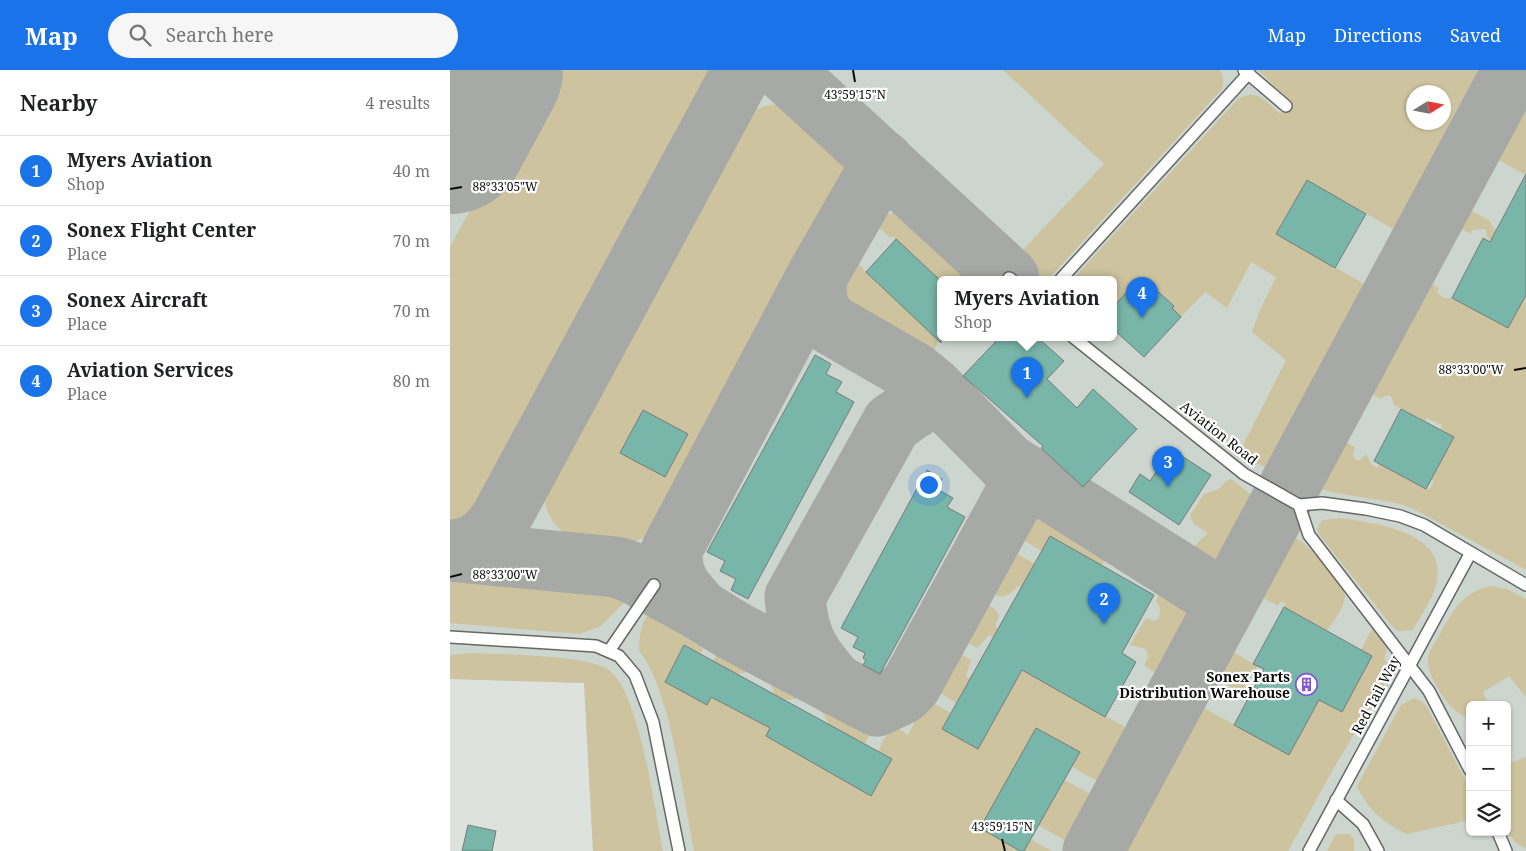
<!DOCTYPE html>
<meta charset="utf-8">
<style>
:root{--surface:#fff;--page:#f6f6f6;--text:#202124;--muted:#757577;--line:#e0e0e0;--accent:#1a73e8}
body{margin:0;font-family:"Noto Serif",serif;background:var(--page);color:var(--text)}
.controls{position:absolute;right:15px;bottom:15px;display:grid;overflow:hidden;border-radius:8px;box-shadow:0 1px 4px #0004}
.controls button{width:45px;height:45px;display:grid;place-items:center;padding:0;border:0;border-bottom:1px solid var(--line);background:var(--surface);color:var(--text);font:25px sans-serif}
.compass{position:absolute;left:956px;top:15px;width:45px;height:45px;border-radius:50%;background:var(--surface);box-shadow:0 1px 4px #0004;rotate:79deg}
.you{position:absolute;left:478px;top:414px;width:18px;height:18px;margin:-12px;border:4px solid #fff;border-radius:50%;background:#1a73e8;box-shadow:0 0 0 8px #1a73e833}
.badge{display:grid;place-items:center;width:32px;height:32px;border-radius:50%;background:var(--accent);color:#fff;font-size:16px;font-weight:700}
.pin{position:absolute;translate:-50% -41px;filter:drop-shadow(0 1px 2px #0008)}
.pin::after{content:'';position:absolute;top:26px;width:18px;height:15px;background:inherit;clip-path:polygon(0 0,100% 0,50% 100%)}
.popup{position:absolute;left:487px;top:206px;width:180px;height:65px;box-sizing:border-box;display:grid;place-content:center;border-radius:8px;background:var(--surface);filter:drop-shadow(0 1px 4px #0005);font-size:16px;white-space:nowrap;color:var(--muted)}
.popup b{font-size:19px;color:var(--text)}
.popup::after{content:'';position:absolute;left:50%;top:100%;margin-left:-10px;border:10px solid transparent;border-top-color:var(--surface)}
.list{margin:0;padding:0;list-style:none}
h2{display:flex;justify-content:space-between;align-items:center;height:65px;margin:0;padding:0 20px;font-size:21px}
h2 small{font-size:16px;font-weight:400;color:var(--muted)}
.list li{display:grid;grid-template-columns:32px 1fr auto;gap:15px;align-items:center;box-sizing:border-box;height:70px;padding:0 20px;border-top:1px solid var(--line)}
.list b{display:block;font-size:19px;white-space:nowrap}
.list p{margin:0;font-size:16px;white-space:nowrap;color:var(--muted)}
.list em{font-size:16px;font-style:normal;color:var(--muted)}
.icon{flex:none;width:28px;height:28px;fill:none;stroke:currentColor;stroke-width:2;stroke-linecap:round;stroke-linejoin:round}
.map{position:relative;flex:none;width:1076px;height:781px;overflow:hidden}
header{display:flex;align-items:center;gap:30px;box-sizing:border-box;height:70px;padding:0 25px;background:var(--accent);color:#fff}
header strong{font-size:24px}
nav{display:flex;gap:28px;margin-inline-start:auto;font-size:18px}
.search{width:350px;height:45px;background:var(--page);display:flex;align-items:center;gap:12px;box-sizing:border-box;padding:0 18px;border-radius:28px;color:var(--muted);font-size:19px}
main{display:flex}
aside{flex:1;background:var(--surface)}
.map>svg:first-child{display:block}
.built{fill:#ccd6ce;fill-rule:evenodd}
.green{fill:#cdc39f;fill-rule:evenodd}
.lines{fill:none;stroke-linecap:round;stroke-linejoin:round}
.taxiway{stroke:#a6a9a6;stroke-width:61}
.runway{stroke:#a6a9a6;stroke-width:154}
.building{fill:#79b6aa;stroke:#767b7a}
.service-casing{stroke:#656865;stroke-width:14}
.service{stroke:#fff;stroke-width:11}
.ticks{fill:none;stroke:#0b0c0b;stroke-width:2}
.labels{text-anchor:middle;stroke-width:4.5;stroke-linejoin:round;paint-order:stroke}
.street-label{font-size:14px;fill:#0b0c0b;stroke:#fff}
.poi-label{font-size:14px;font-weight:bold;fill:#0b0c0b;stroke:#fff;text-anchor:end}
.ticks-label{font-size:12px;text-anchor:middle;fill:#0b0c0b;stroke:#fff;stroke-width:4.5;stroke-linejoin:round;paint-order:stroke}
</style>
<header>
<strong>Map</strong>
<div class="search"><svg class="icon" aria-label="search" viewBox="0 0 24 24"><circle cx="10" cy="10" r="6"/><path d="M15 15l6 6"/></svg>Search here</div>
<nav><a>Map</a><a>Directions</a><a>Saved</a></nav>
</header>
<main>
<aside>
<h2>Nearby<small>4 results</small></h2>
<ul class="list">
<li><span class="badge">1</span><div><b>Myers Aviation</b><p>Shop</p></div><em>40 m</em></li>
<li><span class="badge">2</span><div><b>Sonex Flight Center</b><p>Place</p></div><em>70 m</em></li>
<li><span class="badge">3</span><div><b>Sonex Aircraft</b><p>Place</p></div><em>70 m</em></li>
<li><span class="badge">4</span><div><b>Aviation Services</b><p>Place</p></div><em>80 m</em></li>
</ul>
</aside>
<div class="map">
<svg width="1076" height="781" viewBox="0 0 1076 781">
<rect width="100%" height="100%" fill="#dee2df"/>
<path class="built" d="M0,0h1076v781h-933l-9,-168 -134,-4zM964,22h30v30h-30zM491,209h172v58h-172zM1020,635h37v127h-37z"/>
<g class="green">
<path d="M96,0h173l-74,144 -149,275c-11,18 -25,37 -46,42v-284z"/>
<path d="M553,0h217c4,7 4,11 2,19l-170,186c-15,5 -22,-4 -33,-13v-8l85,-90z"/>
<path d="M808,0h235l-89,165 -97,-55 -30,54 96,55 -90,172 -7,6 -7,2 -25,-12 -3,-8 45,-89 -34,-28 7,-20 17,-35 -25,-15 -24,46 -22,-16 -24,25 -9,-9 2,-3 -22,-20 -3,2 -10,-8 -26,28v-28h-40l165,-180c19,-10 27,1 41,14l10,-2 1,-10zM964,22h30v30h-30z"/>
<polygon points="1076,32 1076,105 1038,84 1061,45"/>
<path d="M330,34l20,6 44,43 8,23 -5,22 -175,320c-14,11 -33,24 -51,29 -8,2 -18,-1 -26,-2 -42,-7 -62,-40 -44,-80l180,-334c15,-16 26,-26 49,-27z"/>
<polygon points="1011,135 1040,151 1043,158 1053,163 1045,171 1037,168 1036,159 1022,160 1021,164 1001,153"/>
<polygon points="444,143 470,150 536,209 491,211 446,169 442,166 440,168 422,150 432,145"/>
<path d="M395,187h5l6,5 83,79 -10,17 -4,1 -88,-53c-8,-16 1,-34 8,-49z"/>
<polygon points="972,209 989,218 987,223 994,228 1002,228 1058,258 1076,225 1076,500 962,438 946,433 880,422 870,418 865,412 866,406 886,367 905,377 903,386 906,390 910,390 916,384 921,394 927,398 929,394 976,419 980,419 984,411 981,409 1004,367 990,359 992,355 977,348 975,351 944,335 941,326 934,326 931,329 912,318"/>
<path d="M781,409c10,8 27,17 24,31l-29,57 -8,7 -10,-1 -19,-10c-2,-13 12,-22 18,-30l-14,-10 -3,-8 14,-21 15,-5 7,-8z"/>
<polygon points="598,429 665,473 653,494 649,495 600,466 592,481 564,465 582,434"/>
<path d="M890,448c33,5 108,13 97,64 -4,17 -16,33 -24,48l-15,1 -6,-5 -72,-90 -3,-7 5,-9z"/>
<path d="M841,466c13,3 54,47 54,60 0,11 -12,26 -18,35l-43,-24 2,-3 -5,-3 -3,5 -25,-14 29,-55z"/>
<path d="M557,478l28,16 29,47 -46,-25c-14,14 -16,13 -33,3z"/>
<polygon points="0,501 185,517 176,531 151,556 129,564 0,553"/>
<path d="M714,505c18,11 42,21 33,45l-32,58 -21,-12 4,-10 -2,-7 -16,-4 16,-27 9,3 4,-3 1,-10 -4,-7 2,-4v-10z"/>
<path d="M1040,516l17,3 19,10v98l-17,-21 -26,16 5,13h-18v12c-17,2 -44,-42 -42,-58 0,-7 6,-15 10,-21 13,-25 23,-45 52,-52z"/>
<path d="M529,530l16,9 4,7 -4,10 4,3 52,31 -11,20 96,53 -29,53 -35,-19 7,-15 -43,-24 -23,40 43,26 8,-14 36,19 -25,47 -37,-21 8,-14 -43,-25 -23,42 40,23h-326c-10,-49 -24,-165 -55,-200 1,-25 3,-37 26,-49l49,27 -14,25 -16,-8 -19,36 42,23 20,-36 -14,-8 13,-25 38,18 -8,16 -19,4 -15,29 38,20 15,-29 -8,-18 9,-15 39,22 -8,15 -21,2 -20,36 43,24 19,-38 -10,-17 8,-16 53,28 -14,27 -16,-9 -20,37 42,24 21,-37 -14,-8 14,-27 16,11 18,-35 25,13 -9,16 36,20 23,-42 -36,-20 -9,16 -25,-16 21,-38 19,11 -5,16 4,3 36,20 23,-42 -40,-22 -12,13 -18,-10z"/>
<polygon points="923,557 937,579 934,588 940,598 938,608 886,694 838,781 665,781 745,633 839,685 869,630 891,642 911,580"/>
<polygon points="773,576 807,596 804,607 796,607 792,610 797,618 795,624 758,605"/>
<path d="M23,583c31,2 114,1 136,17 31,23 46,142 54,181h-70l-9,-168 -134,-4v-24z"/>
<path d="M964,628l8,3 5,6 43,82v31l-63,14c-23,-10 -40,-25 -50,-48l44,-81z"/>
<polygon points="1076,687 1076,779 1065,772 1057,761 1057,694"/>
<polygon points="886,764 900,764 904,769 904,781 877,781"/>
<polygon points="580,769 602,781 574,781"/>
</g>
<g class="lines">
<g class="taxiway">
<polyline points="333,0 559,208"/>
<path d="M367,206c-2,21 -1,35 15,49l83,48 17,14 76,77 9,14 2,10 -108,197 -9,9 -25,12 -143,-75 -34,-21 -19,-22 -7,-15 -3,-22 146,-275 66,-115"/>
<path d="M558,394l193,122c16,9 20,5 36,-3"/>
<path d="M0,480c23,-1 37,-11 50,-30l243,-450"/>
<polyline points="0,481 166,497 181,502 250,540"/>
<path d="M386,615c-27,-30 -38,-47 -41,-88l97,-174c16,-10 34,-28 55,-22"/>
<polyline points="643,781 1054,17 1069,0"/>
</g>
<polyline class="runway" points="0,67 36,0"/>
</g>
<g class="building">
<polygon points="1076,104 1076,225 1058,258 1002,228 1033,168 1040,172"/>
<polygon points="857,110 916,144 885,198 826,164"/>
<polygon points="446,169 491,211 491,273 416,202"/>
<polygon points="689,209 699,218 701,215 724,236 722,238 731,247 694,287 663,259 663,237"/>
<polygon points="550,267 587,267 614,291 597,309 627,338 643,319 687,359 633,417 591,378 593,376 513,306"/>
<polygon points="365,285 381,294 376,304 392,312 386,322 404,332 298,529 281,520 286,509 270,501 275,491 257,482"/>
<polygon points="951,339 1004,367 976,419 924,391"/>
<polygon points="193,340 238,364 215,407 170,383"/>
<polygon points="721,379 761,405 729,455 679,422 690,404 700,411"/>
<polygon points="477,400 492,409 487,419 503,428 497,437 515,447 430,604 413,595 416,590 413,588 415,583 403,577 408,567 391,558"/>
<polygon points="600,466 704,525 672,583 686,592 655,647 572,600 528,679 492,659"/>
<polygon points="834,537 922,586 892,642 869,630 839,685 784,655 814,599 803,594"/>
<polygon points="234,575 442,689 421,726 316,666 320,658 261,627 257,635 215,612"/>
<polygon points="586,658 630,682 574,781 570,781 530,758"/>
<polygon points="18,755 46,761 42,781 12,781"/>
</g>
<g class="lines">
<defs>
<g id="service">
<polyline points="794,0 836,36"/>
<polyline points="559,208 561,209"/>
<polyline points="611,209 799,3"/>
<polyline points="623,267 794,404 849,435 872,433 916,439 950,446 974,455 1076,515"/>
<polyline points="849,435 859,465 979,621 1020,700"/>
<polyline points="0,567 146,576 169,586 185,605 203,652 229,781"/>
<polyline points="159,581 204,515"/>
<polyline points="886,730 913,754 928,781"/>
<polyline points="1048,762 1056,781"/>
<polyline points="859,781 1020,484"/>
</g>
</defs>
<use href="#service" class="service-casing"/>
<use href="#service" class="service"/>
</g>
<path class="ticks" d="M403,0l2,12M0,119l12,-2M1064,300l12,-2M0,507l12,-3M552,769l3,12"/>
<defs>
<symbol id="building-ring" viewBox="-11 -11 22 22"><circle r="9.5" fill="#fff" stroke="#8257d0" stroke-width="1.5"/><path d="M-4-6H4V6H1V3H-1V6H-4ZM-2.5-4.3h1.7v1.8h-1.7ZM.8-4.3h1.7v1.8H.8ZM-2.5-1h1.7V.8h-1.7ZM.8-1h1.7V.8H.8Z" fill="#8257d0"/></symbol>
</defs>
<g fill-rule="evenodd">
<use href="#building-ring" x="844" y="602" width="25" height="25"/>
</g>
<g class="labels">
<g class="street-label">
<text transform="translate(769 363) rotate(38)" y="5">Aviation Road</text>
<text transform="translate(926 625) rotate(-62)" y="5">Red Tail Way</text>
</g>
<g class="poi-label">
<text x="840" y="612">Sonex Parts<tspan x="840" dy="16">Distribution Warehouse</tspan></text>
</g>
</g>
<g class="ticks-label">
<text x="405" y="29">43°59'15"N</text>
<text x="55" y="121">88°33'05"W</text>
<text x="1021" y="304">88°33'00"W</text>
<text x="55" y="509">88°33'00"W</text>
<text x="552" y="761">43°59'15"N</text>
</g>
</svg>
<div class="controls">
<button>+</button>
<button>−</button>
<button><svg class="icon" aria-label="layers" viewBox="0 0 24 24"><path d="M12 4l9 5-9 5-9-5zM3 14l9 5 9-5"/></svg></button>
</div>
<svg class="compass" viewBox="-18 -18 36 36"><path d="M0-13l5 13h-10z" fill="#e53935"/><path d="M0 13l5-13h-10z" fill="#757577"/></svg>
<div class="you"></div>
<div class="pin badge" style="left:577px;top:328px">1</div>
<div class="popup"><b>Myers Aviation</b>Shop</div>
<div class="pin badge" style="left:654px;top:554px">2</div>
<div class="pin badge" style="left:718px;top:417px">3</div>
<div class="pin badge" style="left:692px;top:248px">4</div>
</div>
</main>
